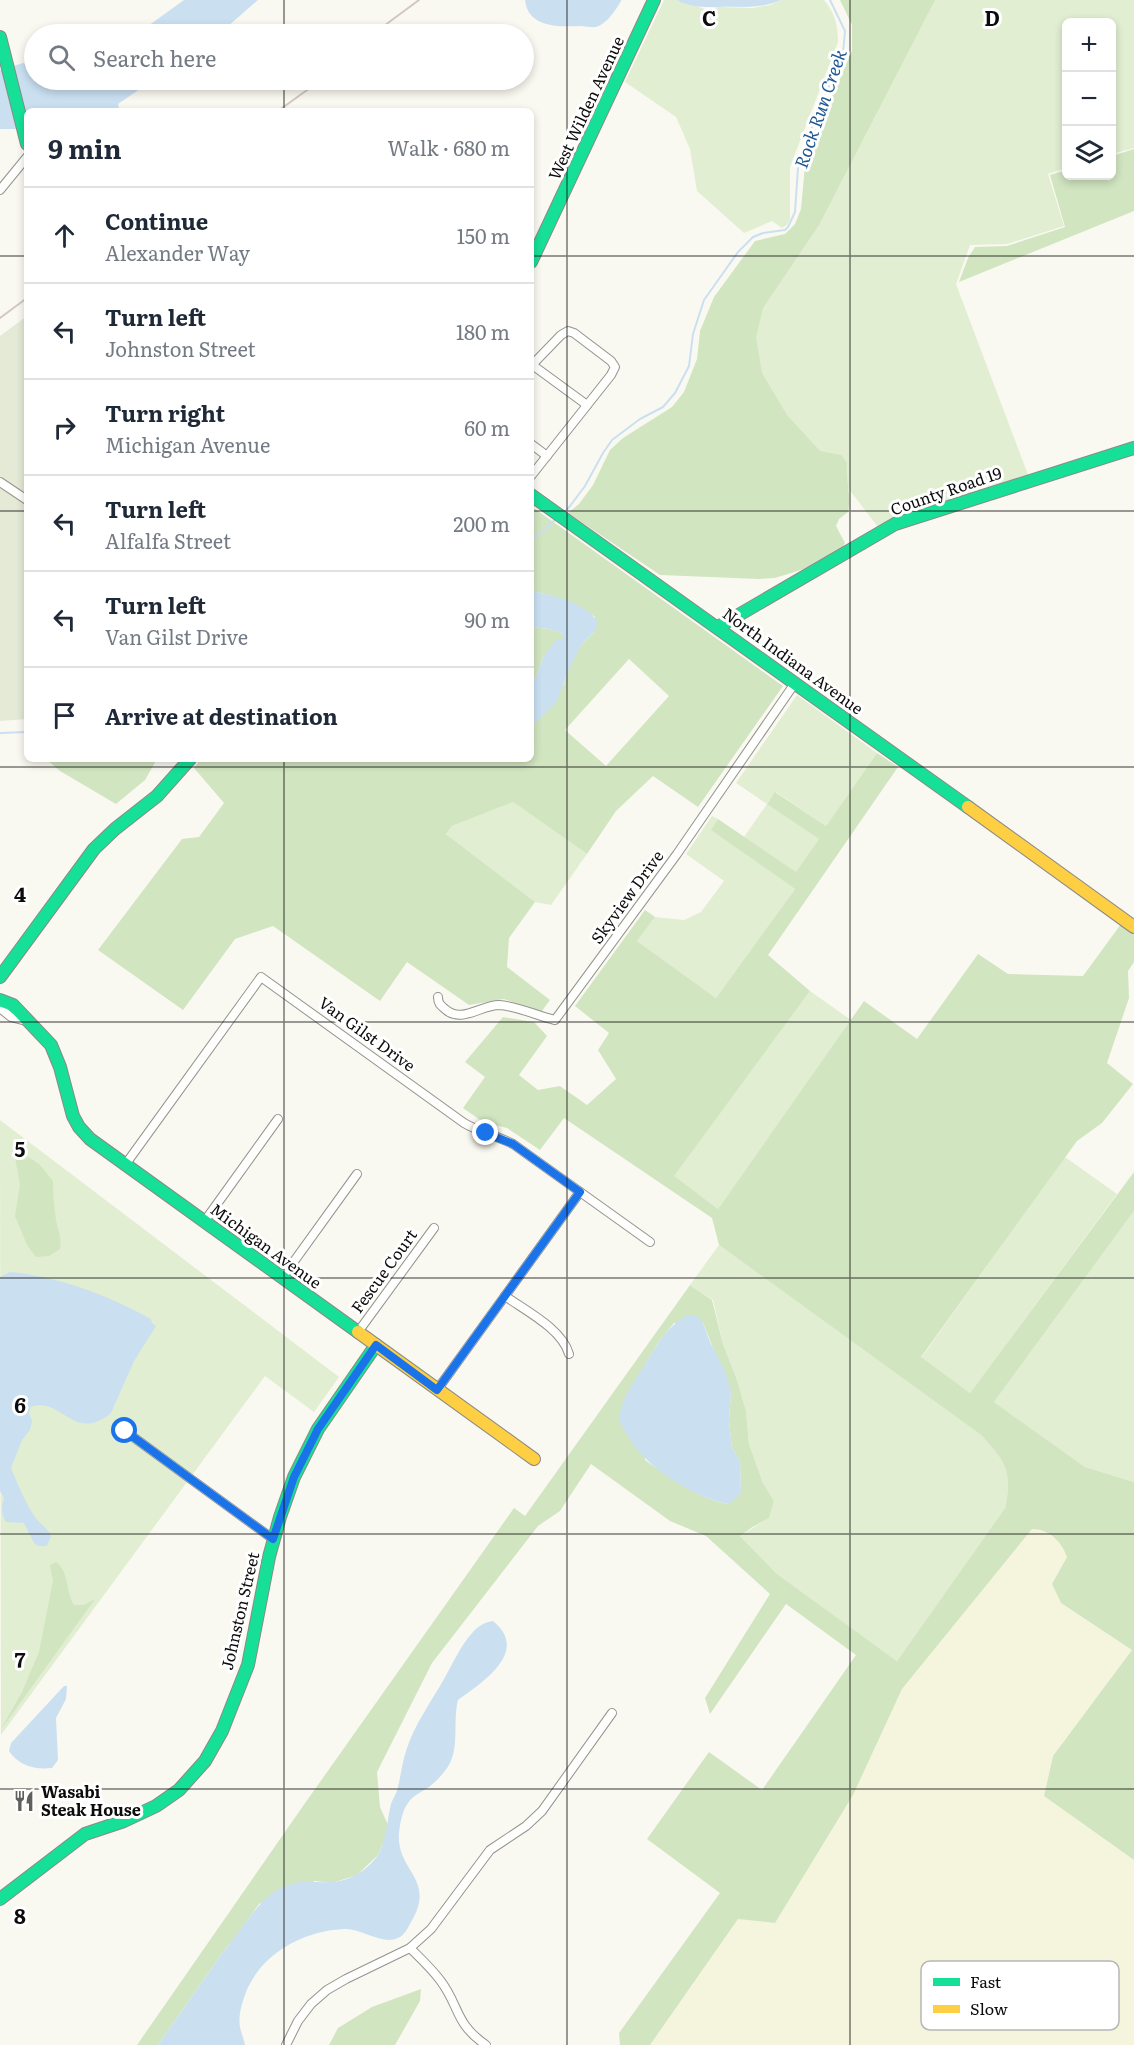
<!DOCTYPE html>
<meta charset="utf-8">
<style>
:root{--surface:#fff;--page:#f2f2f3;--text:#1f2937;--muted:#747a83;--line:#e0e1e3}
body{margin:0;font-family:Literata,serif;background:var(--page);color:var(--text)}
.controls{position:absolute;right:18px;top:18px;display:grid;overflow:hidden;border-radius:9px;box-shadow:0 3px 9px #0003}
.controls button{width:54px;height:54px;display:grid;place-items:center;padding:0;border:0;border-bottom:2px solid var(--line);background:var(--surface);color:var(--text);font:30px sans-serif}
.stop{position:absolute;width:18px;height:18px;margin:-14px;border:4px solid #1a73e8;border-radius:50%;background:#fff}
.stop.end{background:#1a73e8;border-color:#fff;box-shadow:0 2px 6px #0008}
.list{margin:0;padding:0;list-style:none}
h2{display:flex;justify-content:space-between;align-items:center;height:78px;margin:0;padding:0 24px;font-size:26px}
h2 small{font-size:20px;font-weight:400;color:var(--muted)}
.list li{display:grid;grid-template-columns:39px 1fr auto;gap:18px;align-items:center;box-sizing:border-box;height:96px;padding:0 24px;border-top:2px solid var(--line)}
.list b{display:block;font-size:22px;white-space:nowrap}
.list p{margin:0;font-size:20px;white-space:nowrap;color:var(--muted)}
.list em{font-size:20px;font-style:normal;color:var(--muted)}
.icon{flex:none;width:33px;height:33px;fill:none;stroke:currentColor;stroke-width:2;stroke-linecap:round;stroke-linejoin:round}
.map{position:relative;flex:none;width:1134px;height:2045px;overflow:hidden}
.search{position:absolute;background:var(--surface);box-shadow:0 3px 9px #0003;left:24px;top:24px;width:510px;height:66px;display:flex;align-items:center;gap:15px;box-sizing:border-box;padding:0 21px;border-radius:33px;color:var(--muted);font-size:22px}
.panel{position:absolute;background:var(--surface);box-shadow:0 3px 9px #0003;left:24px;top:108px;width:510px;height:654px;border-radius:9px}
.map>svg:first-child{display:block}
.farmland{fill:#f5f5de}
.green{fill:#e1eed2}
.forest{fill:#d1e5c1;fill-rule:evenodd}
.cemetery{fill:#e4ead6}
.water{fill:#cae0f1}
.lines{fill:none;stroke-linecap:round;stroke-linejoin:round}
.stream{stroke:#cae0f1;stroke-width:2}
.street-casing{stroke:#93938f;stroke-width:10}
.fast-casing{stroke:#8a8986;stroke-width:14}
.slow-casing{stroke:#8a8986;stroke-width:14}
.street{stroke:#fefefd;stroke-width:8}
.fast{stroke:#16e098;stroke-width:12}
.slow{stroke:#ffcf43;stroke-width:12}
.rail{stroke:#d5c6c5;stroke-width:2}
.route{stroke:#1a73e8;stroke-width:8}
.grid{fill:none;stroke:#0c0c0c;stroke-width:1.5;stroke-opacity:0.55}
.labels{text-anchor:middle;stroke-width:6;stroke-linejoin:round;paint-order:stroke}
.street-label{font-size:16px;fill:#0c0c0c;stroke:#fff}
.poi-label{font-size:16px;font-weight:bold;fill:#0c0c0c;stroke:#fff;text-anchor:start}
.water-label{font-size:18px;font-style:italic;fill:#205894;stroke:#fff}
.key{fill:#fff;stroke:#b6b6b6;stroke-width:1.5}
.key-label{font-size:16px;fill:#0c0c0c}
.grid-label{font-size:20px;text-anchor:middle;font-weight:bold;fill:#0c0c0c;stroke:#fff;stroke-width:6;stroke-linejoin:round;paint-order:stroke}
</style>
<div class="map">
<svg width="1134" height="2045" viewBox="0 0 1134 2045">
<rect width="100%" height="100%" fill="#faf9f1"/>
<polygon class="farmland" points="1032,1529 1041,1529 1063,1545 1067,1557 1052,1584 1061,1603 1132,1650 1053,1756 1044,1796 1134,1860 1134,2045 650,2045 738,1919 775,1923 853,1795 902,1689"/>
<g class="green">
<path d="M664,0h13l28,9 14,-2 34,1 17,-3 11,-5h43c11,13 14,25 14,42l-48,125v52l-3,6 -5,3 -10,-7 -28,12 -47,-42 -7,-42 -14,-32 -51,-35z"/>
<polygon points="932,0 1134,0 1134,148 1112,154 1112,22 1066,22 1066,168 1048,174 1064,226 1007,244 970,245 956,284 1030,480 881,531 832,467 784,417 759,376 753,339 761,307"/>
<polygon points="797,695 877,753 826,826 776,792 767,803 819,839 796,873 744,837 767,804 736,783"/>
<polygon points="513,802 587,854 551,905 535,902 446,834 452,826"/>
<polygon points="712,816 718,819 712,830 795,889 716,998 637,941 655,917 684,920 701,912 724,881 686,854"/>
<polygon points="810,991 851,1020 718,1209 673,1176"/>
<polygon points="0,1120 339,1377 314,1412 265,1376 1,1735"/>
<polygon points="1065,1157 1117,1194 970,1393 921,1358"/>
<polygon points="1134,1211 1134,1482 1085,1467 994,1402"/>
<path d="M719,1245l262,190c24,26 32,36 24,73l-108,153 -120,-87 -37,-38 29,-18 5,-17 -11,-18 -14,-39 -3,-33 -9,-31 -14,-36 -10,-44 -23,-15z"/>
</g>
<g class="forest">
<path d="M840,0h95l-116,225 -56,83 -7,29 6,36 25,42 33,36 21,4 6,8c-2,19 5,30 1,49l-9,7 -3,7 9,17 -2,4 -39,22 -29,9 -16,1 -99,-4 -92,-62 11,-9 14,-19 17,-35 13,-12 49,-31 12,-15 13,-33 3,-28 14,-34 41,-56 30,-7 10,-10 6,-15 4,-44 10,-29 37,-85v-26z"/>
<polygon points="1134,149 1134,211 959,282 968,258 975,247 1007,246 1065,227 1050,175 1066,170 1066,176 1112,176 1112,156"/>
<path d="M531,506l252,180 -85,121 -45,-31 -37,35 -29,43 -74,-52 -61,24 -6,8 89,68 -26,36 -2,29 43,33 -9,12 -37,-13 -35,6 -62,-43 -27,39 -107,-75 -38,13 -52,71 -85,-60 84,-111 17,-2 25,-34 -30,-35 7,-9h330v-38l4,1 29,-38 6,-19 11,-20 14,-14v-14c-20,-14 -40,-22 -64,-26zM629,659l40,37 -63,70 -41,-36z"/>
<polygon points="531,627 549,629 562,633 564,639 544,656 531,689"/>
<path d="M877,753l21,14 -130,188 42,36 -136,185 44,33 146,-208 53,38 61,-85 30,20 75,2 38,-52 13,10v28l-6,9 1,27 -22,65 26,21 -31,39 -25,18 -156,216 49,36 164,-221v39l-140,191 91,65 49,15v378l-90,-64 9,-40 79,-106 -71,-47 -9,-19 15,-27c-5,-15 -18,-28 -35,-28l-130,160 -49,106 -78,128 -37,-4 -88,126h-30l-1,-12 101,-140 -73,-54 62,-87 53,38 94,-135 -70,-51 -76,110 -5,-16 65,-104 -64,-58 -36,-15 -79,-57 -31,47 -22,15 -106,137 -55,109 3,35 8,18 -4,16 -6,14 -21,20 -25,8 -17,-2 -56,23 -25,35 -11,13 -65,93h-21l166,-239 211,-298 11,8 165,-231 22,15 11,44 14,36 9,31 3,33 14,39 11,18 -5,17 -18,10 -11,8 37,38 120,87 108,-153c8,-37 0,-47 -24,-73l-262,-190 -7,-27 -148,-100 -24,32 -33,-22 -24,-6 -20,-14 22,-31 -20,-15 38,-45 31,5 13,14 -28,39 19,15 22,-4 27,19 29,-26 -18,-29 11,-17 -34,-27 70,-96 10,7 -18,24 79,57 79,-109 -84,-59 7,-11 78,53 23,-33 -52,-35 8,-12 51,34zM674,1323h29l28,69 -2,29 3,27 8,13 1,31 -13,12c-31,-6 -57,-26 -83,-44l-3,-90 16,-27z"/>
<polygon points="46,759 157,759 145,780 116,804 60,771"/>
<path d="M13,1147l26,17 14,17c0,13 1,26 3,39 2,11 6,17 4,29l-11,7 -13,1 -9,-12 -12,-29 5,-32z"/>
<path d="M56,1562c14,11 9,28 18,43h10l11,-6 -95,132 22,-39 17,-40 14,-71 -3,-16z"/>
<polygon points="421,1989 420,2001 395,2045 329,2045 338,2028 372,2007"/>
</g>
<polygon class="cemetery" points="27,316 27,719 0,721 0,336"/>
<g class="water">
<polygon points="184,0 258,0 219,34 133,34 141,31"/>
<path d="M525,0h96v1c-5,9 -16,25 -26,26 -4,1 -10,-1 -14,-1 -22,1 -53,2 -56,-26z"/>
<path d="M677,0h104c-23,10 -38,6 -62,7 -17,0 -26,1 -42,-7z"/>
<polygon points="23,63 34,67 34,80 153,80 118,104 119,108 114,111 27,111 27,129 0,129 0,70"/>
<path d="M531,591c23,4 53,11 67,31l-3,9 -14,14 -10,20 -15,38 -21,20 -4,-2v-32l13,-33 11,-15 8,-3 -1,-5 -13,-4 -18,-2z"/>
<path d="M10,1272c51,5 97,23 141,47l1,4 4,3 -22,35 -23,52c-37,31 -50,-17 -80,-6l-2,6 3,8 -2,9 -8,10 -11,28c7,17 14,34 24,49 5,7 13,11 16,19l-4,10h-9l-4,-3 -10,-20 -18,-1c-5,-8 -5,-15 -2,-24l-4,-7v-214z"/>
<path d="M687,1315l10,1 6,7 7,19 15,29 6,21 -2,29 3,27 8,13 1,31 -6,7 -7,5c-36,-7 -85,-38 -102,-71 -2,-4 -6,-9 -6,-12 -3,-17 17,-44 26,-58 11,-19 22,-37 41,-48z"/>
<path d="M493,1621c38,31 -12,62 -35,79 -5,19 1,46 -8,63 -4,8 -13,18 -21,24 -7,5 -16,8 -21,16 -6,8 -8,21 -9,30 -3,38 38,46 12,89 -2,4 -6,12 -11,15 -16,10 -38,-9 -56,-8 -41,2 -82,24 -98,63 -4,11 -8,24 -6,35 1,6 4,12 5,18h-87l65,-93c22,-24 36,-60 71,-69 11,-3 24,0 36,-1 19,0 40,-13 49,-29 8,-16 8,-33 12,-49 2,-6 6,-11 7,-17 3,-12 4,-24 8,-36 8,-26 25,-49 38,-72 9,-16 17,-34 29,-47 5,-6 12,-10 20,-11z"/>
<path d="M64,1686h3l-1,13 -10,19 2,42 -6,8c-17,2 -33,-2 -43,-17l2,-8z"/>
</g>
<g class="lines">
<g class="stream">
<polyline points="563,514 570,506 585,486 603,453 612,440 640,419 663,407 675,393 689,366 693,334 704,300 738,252 753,237 763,233 785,230 788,227 795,212 798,168 807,139 843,53 845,31 830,0"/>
<polyline points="531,541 556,519"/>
<polyline points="0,733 27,732"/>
</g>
<defs>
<g id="street">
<polyline points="0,190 27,157"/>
<polyline points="531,364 587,405"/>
<polyline points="531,444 547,456"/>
<polyline points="531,476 611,375 615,367 611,361 574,333 568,331 561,335 532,365"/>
<polyline points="0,482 27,500"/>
<path d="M438,997c0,6 2,8 7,12 16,15 36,-4 54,-4 19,1 38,11 56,15l122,-166 118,-171"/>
<polyline points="0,1008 11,1017 26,1021"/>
<path d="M125,1165l136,-188 203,146c15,9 33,13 49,21l137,98"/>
<polyline points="204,1222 278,1119"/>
<polyline points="282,1278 357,1174"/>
<path d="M505,1296c21,15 57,33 64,58"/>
<polyline points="358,1332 434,1228"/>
<polyline points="437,1390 580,1192"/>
<polyline points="125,1431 273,1539"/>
<path d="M410,1948c10,10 21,20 30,32 20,26 14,43 46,65"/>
<polyline points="286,2045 298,2021 311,2004 327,1990 346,1979 410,1948 431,1929 490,1850 526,1826 542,1811 612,1713"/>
</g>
<g id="fast">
<polyline points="0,37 27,144"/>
<polyline points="531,262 654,0"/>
<polyline points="531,495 968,807"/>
<polyline points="718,627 895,524 1134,448"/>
<polyline points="0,977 94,849 115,829 157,796 190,759"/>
<polyline points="0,1000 13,1005 51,1045 60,1067 73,1116 79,1127 90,1139 358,1332"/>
<polyline points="0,1899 85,1834 124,1821 156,1806 179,1790 205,1761 222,1731 248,1665 269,1557 280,1517 294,1477 318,1429 376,1345"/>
</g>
<g id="slow">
<polyline points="968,807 1134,927"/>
<polyline points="358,1332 534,1459"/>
</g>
</defs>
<use href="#street" class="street-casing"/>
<use href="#fast" class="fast-casing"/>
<use href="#slow" class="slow-casing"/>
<use href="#street" class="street"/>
<use href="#fast" class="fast"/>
<use href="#slow" class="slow"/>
<g class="rail">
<polyline points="373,34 419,0"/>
<polyline points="278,111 321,80"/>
<polyline points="0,318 27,298"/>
</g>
</g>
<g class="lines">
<polyline class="route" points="125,1431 273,1539 294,1477 318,1429 376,1345 437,1390 580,1192 513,1144 486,1133"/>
</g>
<path class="grid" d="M284,0v34M567,0v2045M850,0v2045M284,80v31M0,256h27M531,256h603M0,511h27M531,511h603M284,759v1286M0,767h1134M0,1022h1134M0,1278h1134M0,1534h1134M0,1789h1134"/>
<defs>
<symbol id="restaurant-bare" viewBox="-9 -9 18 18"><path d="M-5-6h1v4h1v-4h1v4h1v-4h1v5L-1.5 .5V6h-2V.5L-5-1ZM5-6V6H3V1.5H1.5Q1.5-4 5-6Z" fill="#5f5f5c" stroke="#fff" stroke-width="2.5" paint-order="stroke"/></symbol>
</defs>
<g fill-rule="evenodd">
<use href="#restaurant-bare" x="9" y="1786" width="30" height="30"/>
</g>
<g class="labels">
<g class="street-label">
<text transform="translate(586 108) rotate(-65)" y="6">West Wilden Avenue</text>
<text transform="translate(946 491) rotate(-19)" y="6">County Road 19</text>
<text transform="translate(793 661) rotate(36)" y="6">North Indiana Avenue</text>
<text transform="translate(627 897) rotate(-54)" y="6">Skyview Drive</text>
<text transform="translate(367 1034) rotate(36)" y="6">Van Gilst Drive</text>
<text transform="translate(266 1246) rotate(36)" y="6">Michigan Avenue</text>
<text transform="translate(384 1271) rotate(-54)" y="6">Fescue Court</text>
<text transform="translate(240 1611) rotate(-77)" y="6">Johnston Street</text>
</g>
<g class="poi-label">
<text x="41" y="1798">Wasabi<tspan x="41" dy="18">Steak House</tspan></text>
</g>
<g class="water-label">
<text transform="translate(821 109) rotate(-71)" y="6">Rock Run Creek</text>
</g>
</g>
<rect x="921" y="1961" width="198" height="69" rx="9" class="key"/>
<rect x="933" y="1978" width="27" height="8" fill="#16e098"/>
<rect x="933" y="2005" width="27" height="8" fill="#ffcf43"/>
<g class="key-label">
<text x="970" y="1988">Fast</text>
<text x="970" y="2015">Slow</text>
</g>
<g class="grid-label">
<text x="709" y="26">C</text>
<text x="992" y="26">D</text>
<text x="20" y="902">4</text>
<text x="20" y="1157">5</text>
<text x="20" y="1413">6</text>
<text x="20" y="1668">7</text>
<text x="20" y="1924">8</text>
</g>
</svg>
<div class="controls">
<button>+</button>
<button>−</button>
<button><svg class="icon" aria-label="layers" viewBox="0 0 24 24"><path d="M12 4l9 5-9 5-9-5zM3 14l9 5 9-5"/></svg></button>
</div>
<div class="stop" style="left:125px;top:1431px"></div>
<div class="stop end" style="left:486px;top:1133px"></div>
<div class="search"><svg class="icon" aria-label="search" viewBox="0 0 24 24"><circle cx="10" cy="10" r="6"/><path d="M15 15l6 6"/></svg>Search here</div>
<section class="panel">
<h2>9 min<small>Walk · 680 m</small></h2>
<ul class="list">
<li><svg class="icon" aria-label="ahead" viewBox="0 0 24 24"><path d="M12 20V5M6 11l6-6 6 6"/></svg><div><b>Continue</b><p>Alexander Way</p></div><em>150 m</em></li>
<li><svg class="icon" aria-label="left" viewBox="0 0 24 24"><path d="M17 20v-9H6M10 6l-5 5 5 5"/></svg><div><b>Turn left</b><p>Johnston Street</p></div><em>180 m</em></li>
<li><svg class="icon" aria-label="right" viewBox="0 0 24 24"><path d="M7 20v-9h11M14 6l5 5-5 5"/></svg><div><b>Turn right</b><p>Michigan Avenue</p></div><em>60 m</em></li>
<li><svg class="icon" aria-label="left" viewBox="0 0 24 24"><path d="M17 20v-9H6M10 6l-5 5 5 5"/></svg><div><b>Turn left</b><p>Alfalfa Street</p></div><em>200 m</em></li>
<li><svg class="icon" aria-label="left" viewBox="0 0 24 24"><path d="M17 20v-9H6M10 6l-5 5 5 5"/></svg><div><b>Turn left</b><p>Van Gilst Drive</p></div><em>90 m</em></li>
<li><svg class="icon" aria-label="arrive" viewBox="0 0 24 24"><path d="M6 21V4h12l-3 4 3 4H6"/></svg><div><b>Arrive at destination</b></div></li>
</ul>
</section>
</div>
